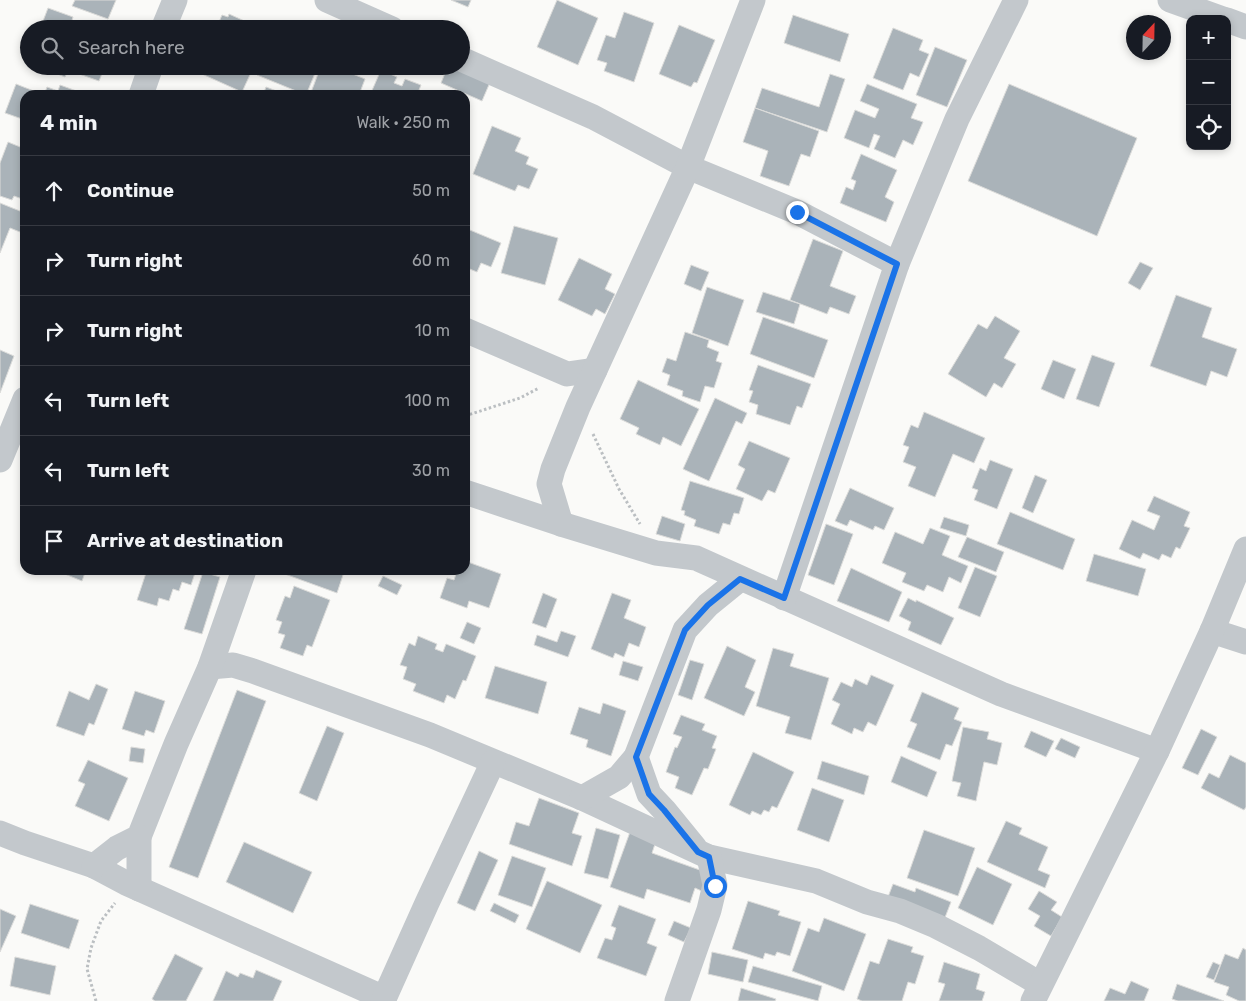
<!DOCTYPE html>
<meta charset="utf-8">
<style>
:root{--surface:#171b24;--page:#20242c;--text:#f1f3f6;--muted:#9ea1a6;--line:#363941}
body{margin:0;font-family:Rubik,sans-serif;background:var(--page);color:var(--text)}
.controls{position:absolute;right:15px;top:15px;display:grid;overflow:hidden;border-radius:10px;box-shadow:0 2px 8px #0003}
.controls button{width:45px;height:45px;display:grid;place-items:center;padding:0;border:0;border-bottom:1px solid var(--line);background:var(--surface);color:var(--text);font:25px sans-serif}
.compass{position:absolute;left:1126px;top:15px;width:45px;height:45px;border-radius:50%;background:var(--surface);box-shadow:0 2px 8px #0003;rotate:22deg}
.stop{position:absolute;width:15px;height:15px;margin:-11px;border:4px solid #1a73e8;border-radius:50%;background:#fff}
.stop.end{background:#1a73e8;border-color:#fff;box-shadow:0 1px 5px #0008}
.list{margin:0;padding:0;list-style:none}
h2{display:flex;justify-content:space-between;align-items:center;height:65px;margin:0;padding:0 20px;font-size:21px}
h2 small{font-size:16px;font-weight:400;color:var(--muted)}
.list li{display:grid;grid-template-columns:32px 1fr auto;gap:15px;align-items:center;box-sizing:border-box;height:70px;padding:0 20px;border-top:1px solid var(--line)}
.list b{display:block;font-size:19px;white-space:nowrap}
.list em{font-size:16px;font-style:normal;color:var(--muted)}
.icon{flex:none;width:28px;height:28px;fill:none;stroke:currentColor;stroke-width:2;stroke-linecap:round;stroke-linejoin:round}
.map{position:relative;flex:none;width:1246px;height:1001px;overflow:hidden}
.search{position:absolute;background:var(--surface);box-shadow:0 2px 8px #0003;left:20px;top:20px;width:450px;height:55px;display:flex;align-items:center;gap:12px;box-sizing:border-box;padding:0 18px;border-radius:28px;color:var(--muted);font-size:19px}
.panel{position:absolute;background:var(--surface);box-shadow:0 2px 8px #0003;left:20px;top:90px;width:450px;height:485px;border-radius:15px}
.map>svg:first-child{display:block}
.building{fill:#aab3b9;stroke:#dcdcda}
.lines{fill:none;stroke-linecap:round;stroke-linejoin:round}
.path{stroke:#bbbfc2;stroke-width:3;stroke-dasharray:2.5 2.5;stroke-linecap:butt}
.street{stroke:#c3c8cc;stroke-width:25}
.route{stroke:#1a73e8;stroke-width:6}
</style>
<div class="map">
<svg width="1246" height="1001" viewBox="0 0 1246 1001">
<rect width="100%" height="100%" fill="#fafaf8"/>
<g class="building">
<polygon points="75,0 116,0 108,19 72,6"/>
<polygon points="451,0 471,0 468,7"/>
<polygon points="557,0 598,18 578,65 537,47"/>
<polygon points="48,8 73,17 70,27 75,29 40,29"/>
<polygon points="624,12 654,23 634,82 604,71 607,63 597,60 606,35 615,38"/>
<polygon points="229,14 262,29 216,29 222,15 228,17"/>
<polygon points="793,15 849,34 840,62 784,43"/>
<polygon points="679,25 715,40 697,83 694,82 691,87 659,74"/>
<polygon points="893,28 923,40 919,50 929,54 919,77 910,73 903,90 873,78"/>
<polygon points="935,47 967,60 947,107 916,95"/>
<polygon points="37,66 105,66 99,81 68,70 65,77"/>
<polygon points="206,66 254,66 242,92 202,74"/>
<polygon points="260,66 318,66 306,95 257,75"/>
<polygon points="321,66 333,66 365,79 359,95 310,95"/>
<polygon points="448,66 461,66 491,80 482,101 441,83"/>
<polygon points="381,70 397,77 394,83 402,86 405,79 421,85 417,95 370,95"/>
<polygon points="830,74 845,79 827,132 755,108 762,88 819,107"/>
<polygon points="16,84 44,95 47,87 58,91 60,85 82,93 81,95 25,95 25,120 5,113"/>
<polygon points="867,84 917,104 911,118 923,122 913,145 903,140 895,158 874,149 880,136 874,134 869,148 844,138 855,110 875,118 879,109 860,101"/>
<polygon points="1009,84 1137,138 1097,236 968,181"/>
<polygon points="266,87 287,95 263,95"/>
<polygon points="755,108 819,131 810,157 801,154 789,186 760,176 768,151 743,142"/>
<polygon points="492,126 521,138 515,151 529,157 526,164 538,169 529,189 518,185 515,191 473,174"/>
<polygon points="8,142 25,149 25,200 14,196 12,200 0,196 0,163"/>
<polygon points="861,154 897,170 885,197 894,202 886,222 840,203 846,187 853,190 856,181 851,179"/>
<polygon points="0,203 25,213 25,234 10,228 0,253"/>
<polygon points="514,226 558,238 545,285 501,273"/>
<polygon points="465,228 501,243 491,267 481,263 477,272 465,267"/>
<polygon points="813,239 843,251 830,286 856,296 849,314 830,307 827,314 790,300"/>
<polygon points="579,258 612,274 605,289 615,294 605,314 596,309 592,316 558,300"/>
<polygon points="1140,262 1153,268 1140,290 1128,283"/>
<polygon points="691,265 709,272 701,291 684,284"/>
<polygon points="707,287 744,300 728,346 692,333"/>
<polygon points="763,292 800,304 794,324 756,312"/>
<polygon points="1176,295 1212,308 1202,337 1237,349 1227,377 1211,371 1206,386 1150,366"/>
<polygon points="995,316 1020,331 1004,358 1016,364 1002,388 994,383 986,397 948,374 978,324 987,329"/>
<polygon points="763,317 828,340 814,378 750,354"/>
<polygon points="685,332 709,340 707,347 719,352 716,361 722,363 714,388 705,386 700,402 682,396 683,391 667,385 670,375 662,372 667,358 676,361"/>
<polygon points="0,350 14,356 0,393"/>
<polygon points="1092,355 1115,363 1099,407 1076,399"/>
<polygon points="1053,360 1076,369 1064,399 1041,389"/>
<polygon points="758,365 811,384 802,408 797,406 790,425 756,414 758,405 749,402 753,391 749,390"/>
<polygon points="638,380 699,409 681,446 663,437 660,445 636,434 639,428 620,419"/>
<polygon points="715,398 747,413 742,424 736,421 709,481 683,469"/>
<polygon points="924,412 985,438 974,463 953,454 935,497 908,486 916,467 903,462 909,447 903,445 911,425 918,428"/>
<polygon points="749,441 790,458 775,493 768,490 762,501 736,489 745,469 738,465"/>
<polygon points="990,460 1013,469 997,509 974,500 978,490 972,488 980,468 986,471"/>
<polygon points="1035,475 1047,480 1033,513 1022,508"/>
<polygon points="690,481 744,498 739,514 734,513 730,525 723,523 719,534 694,526 696,520 684,515 685,511 681,510"/>
<polygon points="850,488 894,508 884,530 875,526 873,530 850,520 847,526 835,521"/>
<polygon points="1154,496 1190,512 1184,526 1190,528 1180,549 1176,547 1171,558 1162,554 1159,560 1143,553 1140,559 1119,549 1132,520 1154,530 1160,516 1147,511"/>
<polygon points="1010,512 1075,539 1063,570 997,544"/>
<polygon points="662,516 685,524 680,541 656,534"/>
<polygon points="944,517 969,525 966,536 940,528"/>
<polygon points="826,524 853,534 834,585 808,575"/>
<polygon points="930,528 950,536 942,555 968,566 961,583 949,577 943,592 927,585 924,591 902,582 906,573 882,563 895,532 923,544"/>
<polygon points="967,537 1004,552 996,572 958,557"/>
<polygon points="1094,554 1146,569 1138,596 1086,581"/>
<polygon points="465,561 501,574 489,608 469,601 467,608 440,598 447,578 454,580 457,571 454,570 465,570"/>
<polygon points="975,567 997,576 980,617 958,608"/>
<polygon points="851,568 902,592 889,622 837,601"/>
<polygon points="55,570 86,570 82,581"/>
<polygon points="147,570 196,570 191,585 182,582 179,591 173,589 169,601 159,598 157,606 137,600"/>
<polygon points="283,570 328,570 343,575 337,593 282,573"/>
<polygon points="203,572 220,577 202,634 184,629"/>
<polygon points="383,576 402,585 397,595 378,586"/>
<polygon points="294,586 330,600 312,647 307,645 303,656 280,648 285,635 278,633 282,622 276,620 285,596 290,598"/>
<polygon points="543,593 557,599 546,628 532,623"/>
<polygon points="612,593 631,600 624,618 646,627 639,647 629,643 624,657 615,653 613,658 591,649"/>
<polygon points="908,598 916,602 916,600 954,618 941,645 908,630 911,622 899,616"/>
<polygon points="467,622 481,628 474,644 460,638"/>
<polygon points="561,631 576,636 568,657 534,645 537,635 557,642"/>
<polygon points="418,636 437,644 435,649 443,652 446,644 476,656 466,681 463,680 455,699 447,695 444,703 413,691 416,684 403,679 407,667 400,665 409,643 415,646"/>
<polygon points="727,646 756,660 745,687 755,692 744,716 704,698"/>
<polygon points="773,648 794,654 790,666 829,678 811,740 785,733 790,717 756,706"/>
<polygon points="690,660 704,664 692,700 678,695"/>
<polygon points="623,661 643,667 638,681 619,675"/>
<polygon points="495,666 547,682 538,714 485,698"/>
<polygon points="871,675 894,685 876,726 868,722 863,732 854,728 852,734 831,724 840,704 832,700 841,682 852,687 855,679 867,685"/>
<polygon points="96,684 108,689 94,725 89,723 84,736 56,726 69,691 89,700"/>
<polygon points="237,690 266,701 198,878 169,867"/>
<polygon points="135,691 165,701 154,733 146,730 144,736 122,729"/>
<polygon points="922,692 959,708 954,719 962,722 952,746 946,744 940,760 907,747 917,724 910,721"/>
<polygon points="603,703 626,711 611,756 586,747 588,740 570,734 579,707 600,714"/>
<polygon points="681,715 705,724 702,730 717,736 712,748 716,749 708,769 704,768 692,795 675,788 679,777 666,772 675,747 677,748 682,737 673,734"/>
<polygon points="327,726 344,733 317,801 299,793"/>
<polygon points="963,727 989,732 987,739 1002,743 997,765 984,762 976,801 957,796 961,783 952,781"/>
<polygon points="1201,729 1217,737 1198,775 1182,768"/>
<polygon points="1031,731 1054,741 1046,757 1024,747"/>
<polygon points="1061,738 1080,747 1075,758 1055,749"/>
<polygon points="131,747 145,749 143,763 129,761"/>
<polygon points="753,752 794,772 777,808 772,806 769,812 764,810 761,815 752,811 750,815 729,805"/>
<polygon points="1230,755 1246,763 1246,807 1244,810 1201,788 1209,773 1219,778"/>
<polygon points="901,756 937,772 927,797 891,782"/>
<polygon points="88,760 128,778 109,821 75,806 85,784 78,781"/>
<polygon points="822,761 869,776 864,795 817,779"/>
<polygon points="812,788 844,800 829,842 797,830"/>
<polygon points="539,798 579,813 572,833 582,836 572,866 509,844 516,822 529,826"/>
<polygon points="1006,821 1022,828 1019,834 1048,847 1038,870 1050,875 1045,888 987,862"/>
<polygon points="596,828 620,835 608,879 584,873"/>
<polygon points="924,830 975,848 958,896 907,878"/>
<polygon points="630,832 656,841 652,853 711,874 704,892 695,888 690,903 647,889 644,899 610,887"/>
<polygon points="244,842 312,872 293,913 226,882"/>
<polygon points="479,851 498,860 475,911 457,903"/>
<polygon points="512,856 546,868 532,907 498,895"/>
<polygon points="977,867 1012,884 993,925 958,908"/>
<polygon points="547,881 602,905 580,953 526,929"/>
<polygon points="893,884 915,892 916,888 951,902 944,920 888,897"/>
<polygon points="1039,891 1057,902 1051,910 1062,917 1051,936 1034,926 1040,916 1028,909"/>
<polygon points="748,901 780,911 778,915 801,922 790,956 777,952 775,956 765,953 763,959 732,949"/>
<polygon points="494,903 519,915 515,923 490,911"/>
<polygon points="30,904 79,920 69,949 21,933"/>
<polygon points="619,905 656,919 647,943 657,947 646,976 597,958 605,938 612,940 616,928 611,926"/>
<polygon points="0,909 16,916 0,952"/>
<polygon points="824,918 866,934 844,991 792,971 808,928 819,932"/>
<polygon points="674,921 691,928 684,942 668,935"/>
<polygon points="888,939 913,947 911,952 924,956 915,984 908,982 902,1001 862,1001 857,999 870,961 879,964"/>
<polygon points="1243,948 1246,950 1246,1001 1239,1001 1226,995 1229,987 1214,982 1225,954 1238,959"/>
<polygon points="712,952 748,960 743,982 708,974"/>
<polygon points="175,954 203,968 186,1001 155,1001 152,999"/>
<polygon points="15,957 56,966 50,995 10,986"/>
<polygon points="944,962 980,974 976,989 985,992 982,1001 939,1001 945,984 938,982"/>
<polygon points="1213,962 1220,965 1214,980 1206,977"/>
<polygon points="753,966 822,986 818,1001 748,982"/>
<polygon points="256,970 282,981 273,1001 213,1001 226,971 238,977 240,973 253,978"/>
<polygon points="1131,981 1149,989 1144,1001 1104,1001 1110,988 1125,994"/>
<polygon points="1177,984 1224,1001 1178,1001 1172,999"/>
<polygon points="741,988 776,999 775,1001 738,1001"/>
</g>
<g class="lines">
<g class="path">
<polyline points="465,416 520,398 539,388"/>
<polyline points="593,434 619,489 640,524"/>
<polyline points="96,1001 87,969 91,948 101,921 115,903"/>
</g>
<g class="street">
<polyline points="327,0 392,29"/>
<polyline points="1170,0 1223,19"/>
<polyline points="1227,20 1246,27"/>
<polyline points="163,29 175,0"/>
<polyline points="461,59 593,117 688,167 797,212 897,264"/>
<polyline points="141,95 151,66"/>
<polyline points="465,330 567,374 595,370"/>
<polyline points="0,460 25,399"/>
<polyline points="465,492 561,524 656,553 696,558 1001,694 1157,751"/>
<polyline points="561,524 549,484 553,469 578,407 688,167 753,0"/>
<polyline points="784,598 897,264 957,119 1016,0"/>
<polyline points="1212,631 1246,642"/>
<polyline points="210,667 233,665 253,671 430,735 582,798 709,857 816,881 867,902 900,911 936,926 979,948 1040,984"/>
<polyline points="636,757 649,794 664,810 695,848"/>
<polyline points="582,798 619,777 636,757 685,630 708,605 740,579"/>
<polyline points="0,833 25,843 94,866 126,883 384,998"/>
<polyline points="94,866 117,848 139,837 176,744 210,667 244,570"/>
<polyline points="139,889 139,837"/>
<polyline points="383,1001 427,903 493,762"/>
<polyline points="677,1001 709,910 715,885 709,857"/>
<polyline points="1033,1001 1157,751 1212,631 1246,549"/>
</g>
</g>
<g class="lines">
<polyline class="route" points="715,886 709,857 698,852 664,810 649,794 636,757 685,630 708,605 740,579 784,598 897,264 797,212"/>
</g>
</svg>
<div class="controls">
<button>+</button>
<button>−</button>
<button><svg class="icon" aria-label="locate" viewBox="0 0 24 24"><circle cx="12" cy="12" r="6"/><path d="M12 2v4M12 18v4M2 12h4M18 12h4"/></svg></button>
</div>
<svg class="compass" viewBox="-18 -18 36 36"><path d="M0-13l5 13h-10z" fill="#e53935"/><path d="M0 13l5-13h-10z" fill="#9ea1a6"/></svg>
<div class="stop" style="left:715px;top:886px"></div>
<div class="stop end" style="left:797px;top:212px"></div>
<div class="search"><svg class="icon" aria-label="search" viewBox="0 0 24 24"><circle cx="10" cy="10" r="6"/><path d="M15 15l6 6"/></svg>Search here</div>
<section class="panel">
<h2>4 min<small>Walk · 250 m</small></h2>
<ul class="list">
<li><svg class="icon" aria-label="ahead" viewBox="0 0 24 24"><path d="M12 20V5M6 11l6-6 6 6"/></svg><div><b>Continue</b></div><em>50 m</em></li>
<li><svg class="icon" aria-label="right" viewBox="0 0 24 24"><path d="M7 20v-9h11M14 6l5 5-5 5"/></svg><div><b>Turn right</b></div><em>60 m</em></li>
<li><svg class="icon" aria-label="right" viewBox="0 0 24 24"><path d="M7 20v-9h11M14 6l5 5-5 5"/></svg><div><b>Turn right</b></div><em>10 m</em></li>
<li><svg class="icon" aria-label="left" viewBox="0 0 24 24"><path d="M17 20v-9H6M10 6l-5 5 5 5"/></svg><div><b>Turn left</b></div><em>100 m</em></li>
<li><svg class="icon" aria-label="left" viewBox="0 0 24 24"><path d="M17 20v-9H6M10 6l-5 5 5 5"/></svg><div><b>Turn left</b></div><em>30 m</em></li>
<li><svg class="icon" aria-label="arrive" viewBox="0 0 24 24"><path d="M6 21V4h12l-3 4 3 4H6"/></svg><div><b>Arrive at destination</b></div></li>
</ul>
</section>
</div>
